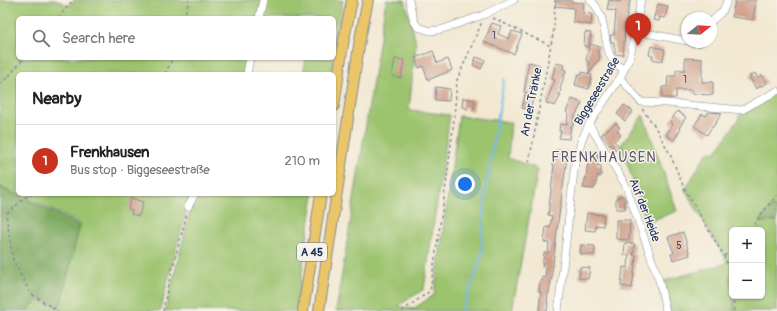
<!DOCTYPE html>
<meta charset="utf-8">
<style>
:root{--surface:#fff;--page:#f6f6f6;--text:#222;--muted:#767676;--line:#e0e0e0;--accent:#c8321e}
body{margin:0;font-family:Pangolin,sans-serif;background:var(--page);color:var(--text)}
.controls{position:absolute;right:12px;bottom:12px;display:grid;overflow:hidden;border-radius:6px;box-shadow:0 1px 3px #0004}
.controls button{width:36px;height:36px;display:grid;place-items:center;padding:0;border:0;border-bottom:1px solid var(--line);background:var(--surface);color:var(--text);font:20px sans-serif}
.compass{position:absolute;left:681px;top:12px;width:36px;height:36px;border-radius:50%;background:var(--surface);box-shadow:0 1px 3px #0004;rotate:72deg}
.you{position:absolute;left:465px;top:184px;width:14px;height:14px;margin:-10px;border:3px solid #fff;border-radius:50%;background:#1a73e8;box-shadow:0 0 0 6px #1a73e833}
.badge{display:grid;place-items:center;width:26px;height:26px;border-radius:50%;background:var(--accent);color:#fff;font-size:13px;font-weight:700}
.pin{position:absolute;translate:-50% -33px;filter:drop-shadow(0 1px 2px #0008)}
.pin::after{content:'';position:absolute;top:21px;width:14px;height:12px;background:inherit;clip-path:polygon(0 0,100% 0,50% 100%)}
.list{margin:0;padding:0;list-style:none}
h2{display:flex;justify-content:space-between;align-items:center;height:52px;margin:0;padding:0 16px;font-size:17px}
h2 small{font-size:13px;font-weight:400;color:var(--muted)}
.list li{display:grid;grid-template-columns:26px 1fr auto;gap:12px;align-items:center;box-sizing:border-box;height:72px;padding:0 16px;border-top:1px solid var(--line)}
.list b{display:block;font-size:15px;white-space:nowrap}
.list p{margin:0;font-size:13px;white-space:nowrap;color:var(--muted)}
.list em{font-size:13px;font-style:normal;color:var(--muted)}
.icon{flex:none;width:22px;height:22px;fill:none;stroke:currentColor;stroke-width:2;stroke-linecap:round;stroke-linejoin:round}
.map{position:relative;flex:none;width:777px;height:311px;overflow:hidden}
.search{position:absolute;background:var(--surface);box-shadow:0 1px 3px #0004;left:16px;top:16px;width:320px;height:44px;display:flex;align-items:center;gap:10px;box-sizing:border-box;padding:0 14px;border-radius:6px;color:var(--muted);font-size:15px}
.panel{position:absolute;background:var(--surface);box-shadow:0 1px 3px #0004;left:16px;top:72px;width:320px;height:124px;border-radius:6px}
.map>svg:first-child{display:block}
.green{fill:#9cc36e;stroke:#5c7966}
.forest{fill:#7da961;stroke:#4c6c60}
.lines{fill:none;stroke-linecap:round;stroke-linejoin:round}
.stream{stroke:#75b7ea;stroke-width:2}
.building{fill:#cfa18b}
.minor-casing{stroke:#868c98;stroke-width:8}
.highway-casing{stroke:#868c98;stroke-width:12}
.path{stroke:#868c98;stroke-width:1.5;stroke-dasharray:3 3;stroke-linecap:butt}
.minor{stroke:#fff;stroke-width:7}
.highway{stroke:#ebc669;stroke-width:10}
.labels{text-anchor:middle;stroke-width:3;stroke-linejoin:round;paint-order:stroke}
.number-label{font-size:10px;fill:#484c69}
.shield{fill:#f7f3e8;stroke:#5d6a87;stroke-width:1}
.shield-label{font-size:11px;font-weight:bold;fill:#1b2f5e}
.street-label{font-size:12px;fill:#1b2f5e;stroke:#f7f3e8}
.quarter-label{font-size:14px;letter-spacing:1px;fill:#5a576e;stroke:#f7f3e8}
</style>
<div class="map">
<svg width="777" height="311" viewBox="0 0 777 311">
<rect width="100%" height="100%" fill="#f7f3e8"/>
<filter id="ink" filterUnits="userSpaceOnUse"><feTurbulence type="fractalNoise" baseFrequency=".025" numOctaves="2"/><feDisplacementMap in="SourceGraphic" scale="8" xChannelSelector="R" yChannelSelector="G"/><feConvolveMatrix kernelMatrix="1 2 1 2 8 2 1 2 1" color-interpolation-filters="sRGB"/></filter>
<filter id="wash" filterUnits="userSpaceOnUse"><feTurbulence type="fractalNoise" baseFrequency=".012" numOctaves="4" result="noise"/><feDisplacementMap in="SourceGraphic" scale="16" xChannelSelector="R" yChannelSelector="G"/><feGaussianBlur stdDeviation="0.9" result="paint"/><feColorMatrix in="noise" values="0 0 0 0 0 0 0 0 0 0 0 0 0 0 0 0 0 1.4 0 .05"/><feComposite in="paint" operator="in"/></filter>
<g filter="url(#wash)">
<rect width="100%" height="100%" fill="#f2e8d1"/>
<g class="green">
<polygon points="0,0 58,0 68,6 74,0 262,0 258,18 18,18 18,58 249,58 245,74 18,74 18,194 194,194 187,209 167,283 161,311 60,311 59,310 80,223 26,198 24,199 0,187"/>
<polygon points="265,0 343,0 334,51 334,18 260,18"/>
<polygon points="386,0 405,0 416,43 409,110 450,115 424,289 398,306 413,309 434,295 459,116 511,122 508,158 538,169 512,311 336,311"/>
<polygon points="306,58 333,58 331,74 303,74"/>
<polygon points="777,93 777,208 770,208 760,222 777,221 777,311 736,311 734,296 762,296 762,230 732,230 732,284 729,274 735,311 666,311 660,282 727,263 724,256 685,190 708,151 715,153 738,120 741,111"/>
<polygon points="643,115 655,148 677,211 647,222 621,145"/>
<polygon points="198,194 314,194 296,311 165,311 191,208"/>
<polygon points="38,299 57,311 27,311"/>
</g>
<g class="forest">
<polygon points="0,187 80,225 59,310 39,298 27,311 0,311"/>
<polygon points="770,207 777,208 777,221 760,222"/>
</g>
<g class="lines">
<polyline class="stream" points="462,311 481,259 485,196 504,79"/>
</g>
<g id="blocks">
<g class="building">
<polygon points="563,0 571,0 571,2 584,3 583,13 592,14 591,25 577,23 578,22 573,22 574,8 555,6 556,1 562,1"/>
<polygon points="609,0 619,2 620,2 621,0 630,0 626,21 629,22 629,29 625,29 623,55 615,54 615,48 614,48 614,42 611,42 610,35 614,35 616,11 607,10"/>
<polygon points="735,0 756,0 753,20 732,17"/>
<polygon points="658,4 668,6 665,18 660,17 659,21 653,20"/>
<polygon points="492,23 501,26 498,34 509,39 512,31 522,34 514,54 484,42"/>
<polygon points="585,32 591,33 589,47 584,46"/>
<polygon points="590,44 600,47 597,51 600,55 599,60 595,63 595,65 589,74 592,75 589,89 575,85 578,74 582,75 582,72 589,74 589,63 586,60"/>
<polygon points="651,46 664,49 664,52 665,52 662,61 652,59 653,56 649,55"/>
<polygon points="433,51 437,63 448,59 452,70 428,80 423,66 419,68 415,58"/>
<polygon points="476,57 485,60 481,69 473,65"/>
<polygon points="685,58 702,59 702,82 713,82 713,95 692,94 692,90 676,90 676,98 662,98 662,87 667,87 668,76 676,76 676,70 685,70"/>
<polygon points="395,59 404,60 401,78 392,76"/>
<polygon points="529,62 540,65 537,78 532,77 530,93 524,92 527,76 526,76"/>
<polygon points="556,63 564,65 563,69 566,70 560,89 561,90 559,95 561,95 555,106 546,103 555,80 552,79"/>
<polygon points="755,73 758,78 762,75 767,83 756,89 749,76"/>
<polygon points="436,87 450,89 449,101 435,100"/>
<polygon points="525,94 533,95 531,110 522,108"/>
<polygon points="463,98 475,100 473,111 467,110 467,108 462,107"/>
<polygon points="572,99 582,103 574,118 573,126 571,126 569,139 559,138 561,131 559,131 560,124 567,125 568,113 566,112"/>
<polygon points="624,105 633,111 625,121 617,114"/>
<polygon points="677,111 686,117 679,128 681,129 674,140 666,135 673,124 670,122"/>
<polygon points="709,112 722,113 713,127 712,127 707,135 694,126 702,114 706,116"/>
<polygon points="616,123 620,128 617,130 621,135 614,141 619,146 615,150 601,135"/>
<polygon points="557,150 568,151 558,222 552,272 552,279 551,279 549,293 548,293 547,303 548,303 547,311 539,311 541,292 539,292 540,281 542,281 542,277 545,278 546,267 542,267 544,253 548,253 549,243 544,242 546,227 550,228 552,216 548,215 554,165 553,165 553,160 556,160"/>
<polygon points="589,151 598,152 597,165 601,166 601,176 597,176 596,186 595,186 594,189 583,188 585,181 585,178 586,179"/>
<polygon points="620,196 622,196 625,199 625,209 616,209 616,199"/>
<polygon points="131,198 143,202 139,216 131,214 132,210 128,209"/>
<polygon points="587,213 604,215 603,226 596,225 595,231 585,230"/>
<polygon points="616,220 630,220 629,240 616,239"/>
<polygon points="683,232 690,255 673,260 671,254 674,253 668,237"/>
<polygon points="625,243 635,244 633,255 636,256 632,288 621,286 623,267 628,268 629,255 624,255"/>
<polygon points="581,245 595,246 594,255 580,254"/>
<polygon points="580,267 590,268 588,279 579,278"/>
</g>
</g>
</g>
<g filter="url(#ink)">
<use href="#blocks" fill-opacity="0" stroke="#868c98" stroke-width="1"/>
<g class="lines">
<defs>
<g id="minor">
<polyline points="409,0 414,21 418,27 430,31 439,30 446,28 483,15 514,0"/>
<path d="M590,0c16,13 13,35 19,53 2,7 9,13 15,17"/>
<polyline points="259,18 263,0"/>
<path d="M711,22c8,-9 13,-8 16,-22"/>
<polyline points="635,31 687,41"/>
<polyline points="690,42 696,43 701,42"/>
<polyline points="247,74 250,58"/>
<polyline points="620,78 641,102 666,103 742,110 777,91"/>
<polyline points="589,124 626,186 659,280 666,311"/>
<polyline points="188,207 195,194"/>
<polyline points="558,311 575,163 582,139 589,124 620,78 630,57 635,31 641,0"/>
</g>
<g id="highway">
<polyline points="334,106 343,44 352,0"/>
<polyline points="303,311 321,194"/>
<polyline points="319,311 360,39 368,0"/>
</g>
</defs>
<use href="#minor" class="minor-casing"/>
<use href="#highway" class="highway-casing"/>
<g class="path">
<polyline points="58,18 73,0"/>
<polyline points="184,18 189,0"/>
<polyline points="493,18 551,46"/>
<polyline points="165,74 173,58"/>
<polyline points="0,84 9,76 24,58"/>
<polyline points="642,109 654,125 670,154 684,188 724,256 727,263 732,288"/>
<polyline points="529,162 554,29 555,0"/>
<polyline points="33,194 25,198 6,214 13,260 30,293 58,311"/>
<polyline points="751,230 762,213 777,195"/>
<polyline points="724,256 732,250"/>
<polyline points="733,296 735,311"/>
<polyline points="163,311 168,285 187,213"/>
<polyline points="402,311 430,291 447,178 454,120 457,80 482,22"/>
</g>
<use href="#minor" class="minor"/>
<use href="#highway" class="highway"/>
</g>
</g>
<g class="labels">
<g class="number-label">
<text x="494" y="39">1</text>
<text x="685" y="83">1</text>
<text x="679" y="249">5</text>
</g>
<rect class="shield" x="297" y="243" width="30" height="18" rx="3"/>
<g class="shield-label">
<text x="312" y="256">A 45</text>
</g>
<g class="street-label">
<text transform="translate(597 91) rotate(-59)" y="4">Biggeseestraße</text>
<text transform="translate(531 102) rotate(-79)" y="4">An der Tränke</text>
<text transform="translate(645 210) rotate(69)" y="4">Auf der Heide</text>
</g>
<g class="quarter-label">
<text x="604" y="162">FRENKHAUSEN</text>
</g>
</g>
</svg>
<div class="controls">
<button>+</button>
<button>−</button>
</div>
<svg class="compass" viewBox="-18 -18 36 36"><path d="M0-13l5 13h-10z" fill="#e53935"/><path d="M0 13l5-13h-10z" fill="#767676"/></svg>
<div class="you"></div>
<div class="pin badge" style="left:638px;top:46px">1</div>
<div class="search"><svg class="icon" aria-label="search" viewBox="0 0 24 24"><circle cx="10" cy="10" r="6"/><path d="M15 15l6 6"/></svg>Search here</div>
<section class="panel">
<h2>Nearby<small></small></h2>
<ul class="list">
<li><span class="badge">1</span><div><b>Frenkhausen</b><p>Bus stop · Biggeseestraße</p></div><em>210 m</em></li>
</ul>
</section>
</div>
